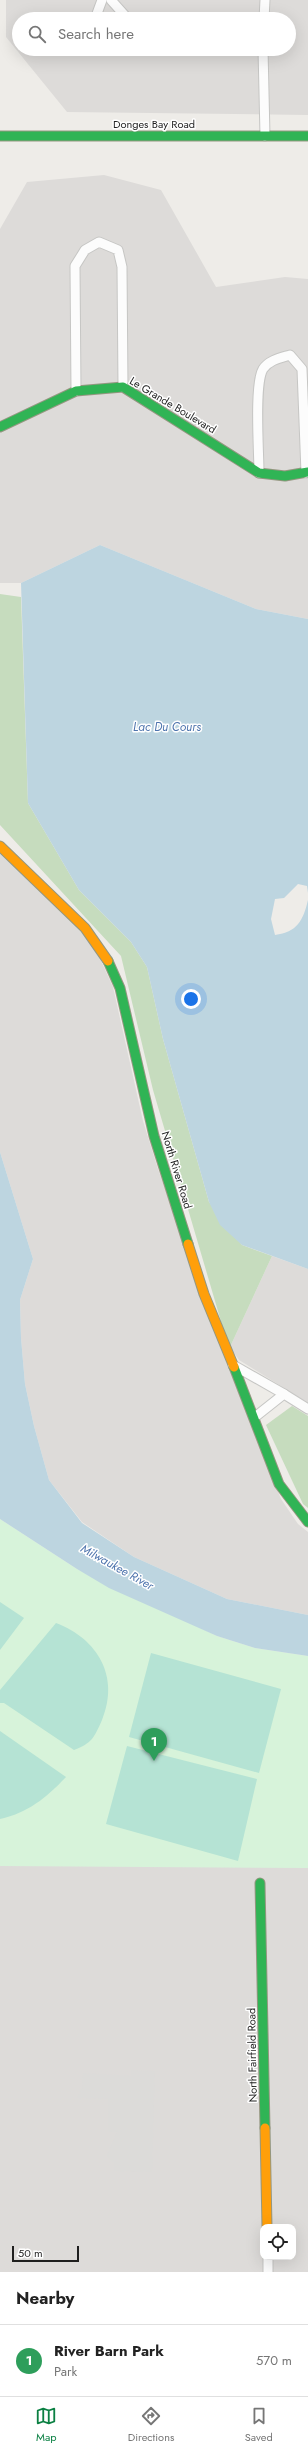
<!DOCTYPE html>
<style>
:root{--surface:#fff;--page:#f2f2f2;--text:#222;--muted:#767676;--line:#e0e0e0;--accent:#0b8043}
body{margin:0;font-family:Jost,sans-serif;background:var(--page);color:var(--text)}
.controls{position:absolute;right:12px;bottom:12px;display:grid;overflow:hidden;border-radius:8px;box-shadow:0 4px 16px #0002}
.controls button{width:36px;height:36px;display:grid;place-items:center;padding:0;border:0;border-bottom:1px solid var(--line);background:var(--surface);color:var(--text);font:20px sans-serif}
.scale{position:absolute;left:12px;bottom:10px;width:67px;box-sizing:border-box;padding-left:4px;border:2px solid #1f1f1f;border-top:0;font-size:11px;line-height:14px;white-space:nowrap;color:#1f1f1f;-webkit-text-stroke:3px #fff;paint-order:stroke}
.you{position:absolute;left:191px;top:999px;width:14px;height:14px;margin:-10px;border:3px solid #fff;border-radius:50%;background:#1a73e8;box-shadow:0 0 0 6px #1a73e833}
.badge{display:grid;place-items:center;width:26px;height:26px;border-radius:50%;background:var(--accent);color:#fff;font-size:13px;font-weight:700}
.pin{position:absolute;translate:-50% -33px;filter:drop-shadow(0 1px 2px #0008)}
.pin::after{content:'';position:absolute;top:21px;width:14px;height:12px;background:inherit;clip-path:polygon(0 0,100% 0,50% 100%)}
.list{margin:0;padding:0;list-style:none}
h2{display:flex;justify-content:space-between;align-items:center;height:52px;margin:0;padding:0 16px;font-size:17px}
h2 small{font-size:13px;font-weight:400;color:var(--muted)}
.list li{display:grid;grid-template-columns:26px 1fr auto;gap:12px;align-items:center;box-sizing:border-box;height:72px;padding:0 16px;border-top:1px solid var(--line)}
.list b{display:block;font-size:15px;white-space:nowrap}
.list p{margin:0;font-size:13px;white-space:nowrap;color:var(--muted)}
.list em{font-size:13px;font-style:normal;color:var(--muted)}
.icon{flex:none;width:22px;height:22px;fill:none;stroke:currentColor;stroke-width:2;stroke-linecap:round;stroke-linejoin:round}
.map{position:relative;flex:none;width:308px;height:2272px;overflow:hidden}
.search{position:absolute;background:var(--surface);box-shadow:0 4px 16px #0002;left:12px;right:12px;top:12px;height:44px;display:flex;align-items:center;gap:10px;box-sizing:border-box;padding:0 14px;border-radius:22px;color:var(--muted);font-size:15px}
.sheet{height:124px;background:var(--surface)}
nav{display:flex;justify-content:space-around;align-items:center;box-sizing:border-box;height:56px;border-top:1px solid var(--line);background:var(--surface);font-size:11px;color:var(--muted)}
nav a{display:grid;justify-items:center;gap:2px}
nav .on{color:var(--accent)}
.map>svg:first-child{display:block}
.residential{fill:#dddbd9;fill-rule:evenodd}
.religious{fill:#dcdbd9}
.forest{fill:#c6dcbe}
.park{fill:#d7f3da}
.pitch{fill:#b5e3d4}
.water{fill:#bdd5e0}
.lines{fill:none;stroke-linecap:round;stroke-linejoin:round}
.street-casing{stroke:#c6c6c4;stroke-width:11}
.fast-casing{stroke:#949780;stroke-width:11}
.slow-casing{stroke:#949780;stroke-width:11}
.street{stroke:#fcfcfc;stroke-width:9}
.fast{stroke:#30b455;stroke-width:9}
.slow{stroke:#ff9f0a;stroke-width:9}
.labels{text-anchor:middle;stroke-width:3;stroke-linejoin:round;paint-order:stroke}
.street-label{font-size:11px;fill:#1f1f1f;stroke:#fff}
.water-label{font-size:12px;font-style:italic;fill:#4e74ad;stroke:#fff}
</style>
<div class="map">
<svg width="308" height="2272" viewBox="0 0 308 2272">
<rect width="100%" height="100%" fill="#eeece8"/>
<g class="residential">
<path d="M6,0h302v115l-241,-3 -61,-75zM19,19h270v30h-270z"/>
<polygon points="104,175 161,190 216,287 285,277 308,279 308,619 256,609 100,545 21,583 0,583 0,229 27,182"/>
<polygon points="0,854 76,925 97,952 113,987 143,1121 158,1169 228,1366 281,1499 298,1524 308,1532 308,1615 227,1599 134,1557 82,1522 49,1480 34,1426 25,1384 21,1338 20,1300 33,1259 0,1152"/>
<polygon points="272,1256 308,1269 308,1403 239,1360 230,1347"/>
<path d="M0,1865h308v407h-308zM263,2227h30v30h-30z"/>
</g>
<polygon class="religious" points="131,2070 155,2071 152,2172 114,2171 114,2162 107,2156 117,2132 108,2131 108,2099 77,2098 82,2089 83,2073 131,2076"/>
<g class="forest">
<polygon points="0,594 21,597 28,803 79,890 131,942 147,967 163,1039 209,1202 242,1245 272,1256 230,1347 230,1352 153,1090 121,956 0,825"/>
<polygon points="292,1406 308,1416 308,1508 303,1504 266,1425"/>
</g>
<polygon class="park" points="0,1519 77,1569 217,1636 255,1648 308,1656 308,1868 0,1866"/>
<g class="pitch">
<polygon points="0,1602 24,1618 0,1650"/>
<path d="M56,1623c42,16 64,54 46,97 -8,18 -10,23 -28,30l-70,-47h-4v-13z"/>
<polygon points="151,1653 281,1689 259,1773 129,1737"/>
<path d="M0,1731l66,46c-19,20 -38,36 -66,42z"/>
<polygon points="127,1746 257,1779 238,1861 106,1824"/>
</g>
<g class="water">
<path d="M100,545l156,64 52,10v274l-1,-7 -9,-2 -14,14 -9,1 -4,20 4,16c22,-3 28,-14 33,-35v369l-66,-24 -22,-20 -11,-23 -46,-163 -16,-72 -16,-25 -52,-52 -51,-87 -7,-220z"/>
<polygon points="0,1152 33,1259 20,1300 21,1338 25,1384 34,1426 49,1480 82,1523 134,1557 227,1599 308,1615 308,1656 255,1648 217,1636 109,1588 77,1569 0,1519"/>
</g>
<g class="lines">
<defs>
<g id="street">
<polyline points="111,0 128,19"/>
<polyline points="95,19 102,0"/>
<polyline points="264,19 265,0"/>
<polyline points="263,49 265,136"/>
<polyline points="76,391 75,266 85,250 99,242 118,250 122,267 123,387"/>
<path d="M259,473c0,-21 -5,-89 4,-104 6,-9 17,-11 27,-14l12,14 4,104"/>
<polyline points="233,1365 284,1394"/>
<polyline points="255,1417 284,1394 308,1409"/>
<polyline points="268,2257 268,2272"/>
</g>
<g id="fast">
<polyline points="0,136 308,136"/>
<polyline points="0,427 76,391 123,387 259,473 285,476 308,472"/>
<polyline points="108,961 120,988 154,1136 188,1244"/>
<polyline points="234,1367 279,1484 308,1522"/>
<polyline points="260,1883 265,2128"/>
</g>
<g id="slow">
<polyline points="0,846 85,928 108,961"/>
<polyline points="188,1244 204,1294 234,1367"/>
<polyline points="265,2128 267,2227"/>
</g>
</defs>
<use href="#street" class="street-casing"/>
<use href="#fast" class="fast-casing"/>
<use href="#slow" class="slow-casing"/>
<use href="#street" class="street"/>
<use href="#fast" class="fast"/>
<use href="#slow" class="slow"/>
</g>
<g class="labels">
<g class="street-label">
<text x="154" y="128">Donges Bay Road</text>
<text transform="translate(173 405) rotate(31)" y="4">Le Grande Boulevard</text>
<text transform="translate(177 1170) rotate(73)" y="4">North River Road</text>
<text transform="translate(252 2055) rotate(-91)" y="4">North Fairfield Road</text>
</g>
<g class="water-label">
<text x="167" y="731">Lac Du Cours</text>
<text transform="translate(117 1567) rotate(29)" y="4">Milwaukee River</text>
</g>
</g>
</svg>
<div class="controls">
<button><svg class="icon" aria-label="locate" viewBox="0 0 24 24"><circle cx="12" cy="12" r="6"/><path d="M12 2v4M12 18v4M2 12h4M18 12h4"/></svg></button>
</div>
<div class="scale">50 m</div>
<div class="you"></div>
<div class="pin badge" style="left:154px;top:1761px;background:#2e9e5b">1</div>
<div class="search"><svg class="icon" aria-label="search" viewBox="0 0 24 24"><circle cx="10" cy="10" r="6"/><path d="M15 15l6 6"/></svg>Search here</div>
</div>
<section class="sheet">
<h2>Nearby<small></small></h2>
<ul class="list">
<li><span class="badge" style="background:#2e9e5b">1</span><div><b>River Barn Park</b><p>Park</p></div><em>570 m</em></li>
</ul>
</section>
<nav>
<a class="on"><svg class="icon" aria-label="map" viewBox="0 0 24 24"><path d="M3 6l6-2 6 2 6-2v14l-6 2-6-2-6 2zM9 4v14M15 6v14"/></svg>Map</a>
<a><svg class="icon" aria-label="directions" viewBox="0 0 24 24"><path d="M12 3l9 9-9 9-9-9zM9 14v-3h6M13 9l2 2-2 2"/></svg>Directions</a>
<a><svg class="icon" aria-label="saved" viewBox="0 0 24 24"><path d="M7 4h10v16l-5-4-5 4z"/></svg>Saved</a>
</nav>
